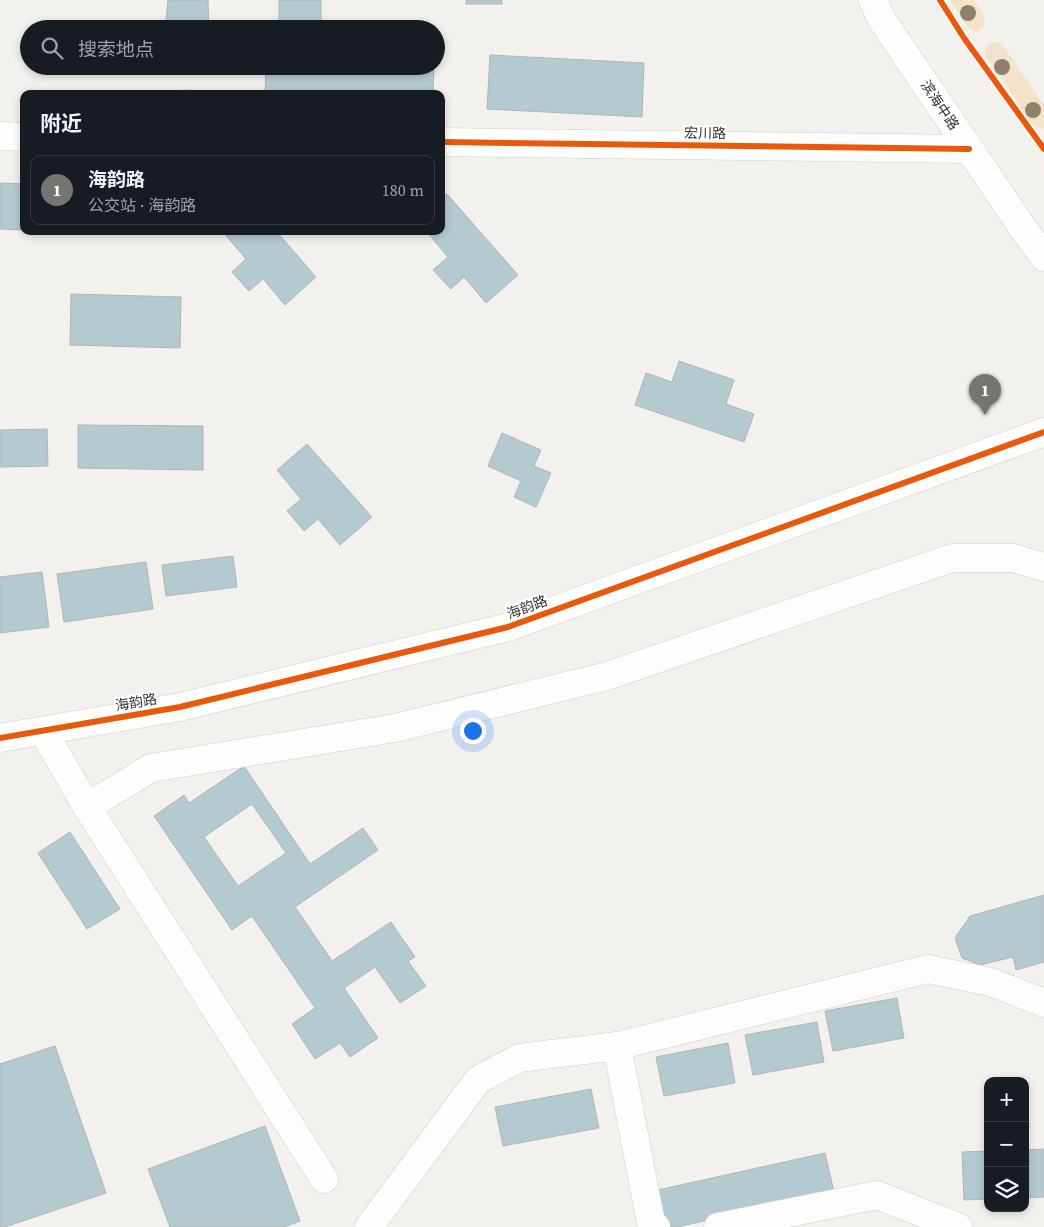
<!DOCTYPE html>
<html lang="zh">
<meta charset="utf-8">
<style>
:root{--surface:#171b24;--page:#242831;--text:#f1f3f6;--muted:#9ea1a6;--line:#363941;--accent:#777572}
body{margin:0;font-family:"Source Serif 4","Noto Sans SC",serif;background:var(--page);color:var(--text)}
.controls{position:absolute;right:15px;bottom:15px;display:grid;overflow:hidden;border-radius:10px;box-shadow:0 2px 8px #0003}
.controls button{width:45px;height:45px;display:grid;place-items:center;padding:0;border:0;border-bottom:1px solid var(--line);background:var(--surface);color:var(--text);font:25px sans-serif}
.you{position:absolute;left:472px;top:730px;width:18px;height:18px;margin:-12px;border:4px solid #fff;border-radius:50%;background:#1a73e8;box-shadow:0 0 0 8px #1a73e833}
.badge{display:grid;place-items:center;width:32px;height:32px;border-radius:50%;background:var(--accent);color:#fff;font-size:16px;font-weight:700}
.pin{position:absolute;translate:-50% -41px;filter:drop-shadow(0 1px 2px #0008)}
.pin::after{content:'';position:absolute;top:26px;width:18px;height:15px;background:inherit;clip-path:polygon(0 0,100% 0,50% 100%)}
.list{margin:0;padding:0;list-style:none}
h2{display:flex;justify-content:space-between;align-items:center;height:65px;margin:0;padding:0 20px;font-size:21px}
h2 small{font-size:16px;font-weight:400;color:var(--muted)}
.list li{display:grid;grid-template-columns:32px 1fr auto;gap:15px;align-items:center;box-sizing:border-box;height:70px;margin:0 10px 10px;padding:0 10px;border:1px solid var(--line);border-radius:10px}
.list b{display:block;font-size:19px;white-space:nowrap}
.list p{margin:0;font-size:16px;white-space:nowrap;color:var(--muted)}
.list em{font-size:16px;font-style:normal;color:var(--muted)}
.icon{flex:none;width:28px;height:28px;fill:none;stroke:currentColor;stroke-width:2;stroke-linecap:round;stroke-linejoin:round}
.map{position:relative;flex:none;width:1044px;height:1227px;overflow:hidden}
.search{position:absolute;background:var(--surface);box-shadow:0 2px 8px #0003;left:20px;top:20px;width:425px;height:55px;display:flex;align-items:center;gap:12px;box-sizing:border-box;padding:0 18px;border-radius:28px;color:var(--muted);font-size:19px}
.panel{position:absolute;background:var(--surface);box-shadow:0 2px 8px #0003;left:20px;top:90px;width:425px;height:145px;border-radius:10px}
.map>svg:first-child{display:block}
.green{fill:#f5e2ca}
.building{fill:#b3cad1;stroke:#b4b4b4;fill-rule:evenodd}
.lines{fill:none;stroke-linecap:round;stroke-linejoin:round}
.minor-casing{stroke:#d0cecc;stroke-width:29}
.major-casing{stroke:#d0cecc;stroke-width:29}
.minor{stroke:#fdfdfc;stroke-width:28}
.major{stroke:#fdfdfc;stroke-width:28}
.cycleway-casing{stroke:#fff;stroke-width:9}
.cycleway{stroke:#e8590c;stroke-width:6}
.tree{fill:#90816c}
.labels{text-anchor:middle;stroke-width:4;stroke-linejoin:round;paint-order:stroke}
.street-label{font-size:14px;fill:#343230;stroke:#fff}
</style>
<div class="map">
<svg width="1044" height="1227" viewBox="0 0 1044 1227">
<rect width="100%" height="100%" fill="#f3f1ee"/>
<g class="green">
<path d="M950,0h24c7,11 18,23 3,32l-7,-2z"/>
<polygon points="993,42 1001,44 1004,47 1044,105 1044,128 1040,129 1033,125 985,55 985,49"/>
</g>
<g class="building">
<polygon points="168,0 208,0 209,29 165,29"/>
<rect x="279" y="0" width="42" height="29"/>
<rect x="466" y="0" width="36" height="4"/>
<polygon points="490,55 644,63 642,117 487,109"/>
<polygon points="266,66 434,66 433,94 265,94"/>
<polygon points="193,90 193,94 85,94"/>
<polygon points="0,183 24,184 24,230 0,229"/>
<polygon points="447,194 518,275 486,303 464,277 451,289 433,270 448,257 426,231 441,231 441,199"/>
<polygon points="222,231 276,231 316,277 285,305 263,279 249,291 232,272 246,259"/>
<polygon points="71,294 181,297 180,348 70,345"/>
<polygon points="679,361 734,380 726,404 754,414 744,442 635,405 646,373 672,382"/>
<polygon points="78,425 203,426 203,470 78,468"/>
<polygon points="47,429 48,466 0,467 0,430"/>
<polygon points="502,433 541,450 534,466 551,473 536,507 514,497 521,481 488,466"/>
<polygon points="307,444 372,517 340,545 318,519 304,531 287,511 301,499 277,470"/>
<polygon points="233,556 237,587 166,596 162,565"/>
<polygon points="146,562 153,609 64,622 57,574"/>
<polygon points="42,572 49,627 0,633 0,577"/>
<path d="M244,766l66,98 53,-36 15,22 -83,57 37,54 59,-39 24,35 -7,4 18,25 -26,17 -25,-36 -31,21 34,50 -28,19 -10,-14 -25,16 -23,-35 23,-16 -63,-92 -20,14 -78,-114 30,-21 5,8zM252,804l34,49 -48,33 -34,-49z"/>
<polygon points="70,832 120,909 87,929 38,853"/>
<polygon points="1044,895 1044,962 1016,970 1013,957 980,965 962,958 955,938 970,916"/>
<polygon points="897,998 904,1038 833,1051 825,1011"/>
<polygon points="817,1022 824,1062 753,1075 745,1035"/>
<polygon points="728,1043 735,1083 664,1096 656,1057"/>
<polygon points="55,1046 106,1193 5,1227 0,1227 0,1064"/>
<polygon points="591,1089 599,1128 503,1146 495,1107"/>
<polygon points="265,1126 300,1221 284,1227 170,1227 148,1169"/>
<polygon points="1044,1149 1044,1197 1025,1198 1025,1150"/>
<polygon points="988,1151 988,1199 964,1200 962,1152"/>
<polygon points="825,1153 834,1192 677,1227 666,1227 658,1190"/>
</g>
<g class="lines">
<defs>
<g id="minor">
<polyline points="0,136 24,137"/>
<polyline points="441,142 969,149"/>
<polyline points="43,731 87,807 324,1179"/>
<polyline points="0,738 180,707 508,627 1044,432"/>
<polyline points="87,807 151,768 395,728 607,676 952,558 1013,558 1044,567"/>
<polyline points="617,1046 651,1223 656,1227"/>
<polyline points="369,1227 478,1080 519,1058 617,1046 928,969 991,982 1044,1003"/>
<polyline points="718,1227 877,1195 958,1227"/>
</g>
<polyline id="major" points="873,0 882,20 1020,224 1044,257"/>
</defs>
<use href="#minor" class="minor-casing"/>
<use href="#major" class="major-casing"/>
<use href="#minor" class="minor"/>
<use href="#major" class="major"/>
<defs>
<g id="cycleway">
<polyline points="940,0 964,38 1044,149"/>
<polyline points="441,142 969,149"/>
<polyline points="0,738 180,707 508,627 1044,432"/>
</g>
</defs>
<use href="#cycleway" class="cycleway-casing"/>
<use href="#cycleway" class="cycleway"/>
</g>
<g class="tree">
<circle cx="968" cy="13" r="8"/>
<circle cx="1002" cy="67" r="8"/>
<circle cx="1033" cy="110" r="8"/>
</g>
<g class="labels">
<g class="street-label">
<text transform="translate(940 105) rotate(56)" y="5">滨海中路</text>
<text transform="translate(705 133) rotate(1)" y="5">宏川路</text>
<text transform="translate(527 607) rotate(-20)" y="5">海韵路</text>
<text transform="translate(136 702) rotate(-10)" y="5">海韵路</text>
</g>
</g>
</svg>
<div class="controls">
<button>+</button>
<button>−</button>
<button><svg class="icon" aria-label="layers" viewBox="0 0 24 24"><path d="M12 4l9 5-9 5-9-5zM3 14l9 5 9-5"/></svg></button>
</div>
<div class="you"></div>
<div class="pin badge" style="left:985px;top:415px">1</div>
<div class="search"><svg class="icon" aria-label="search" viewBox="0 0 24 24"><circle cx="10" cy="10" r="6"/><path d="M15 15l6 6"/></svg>搜索地点</div>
<section class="panel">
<h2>附近<small></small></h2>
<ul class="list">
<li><span class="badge">1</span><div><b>海韵路</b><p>公交站 · 海韵路</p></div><em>180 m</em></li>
</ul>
</section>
</div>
